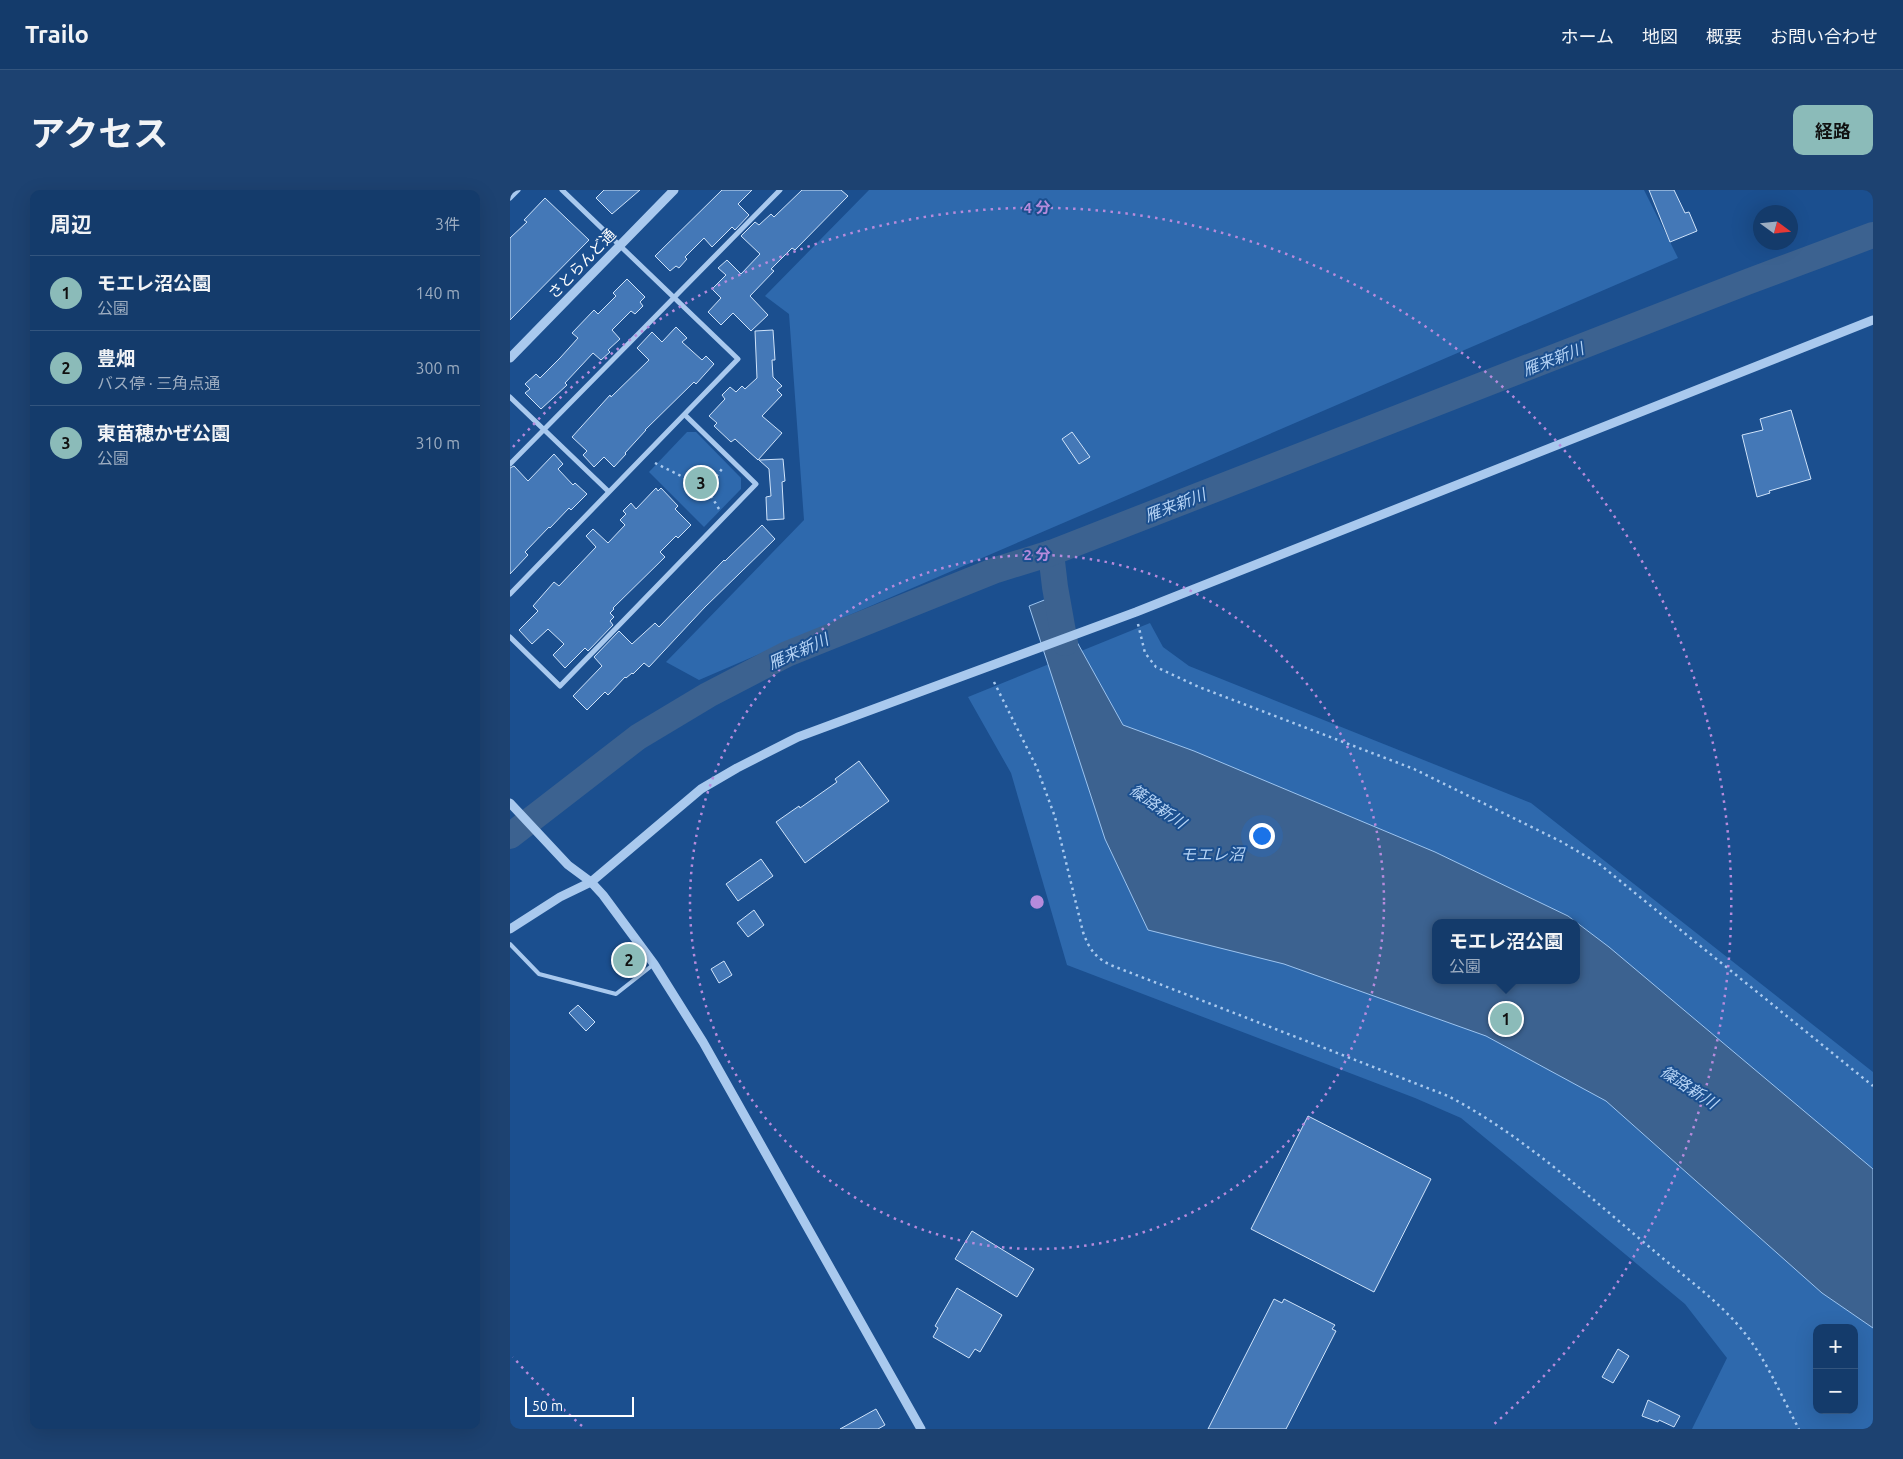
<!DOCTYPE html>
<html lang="ja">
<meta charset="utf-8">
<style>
:root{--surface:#143b6b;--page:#1d4271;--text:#f1f3f6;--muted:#9dadc1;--line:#33557e;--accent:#8bbbb9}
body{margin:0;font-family:Ubuntu,"Noto Sans JP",sans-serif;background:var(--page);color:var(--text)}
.controls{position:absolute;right:15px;bottom:15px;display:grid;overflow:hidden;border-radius:10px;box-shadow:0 5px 20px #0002}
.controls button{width:45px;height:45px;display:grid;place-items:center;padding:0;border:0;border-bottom:1px solid var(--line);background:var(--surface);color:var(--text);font:25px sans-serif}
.compass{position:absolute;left:1243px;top:15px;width:45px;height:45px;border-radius:50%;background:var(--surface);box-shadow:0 5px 20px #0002;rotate:105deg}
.scale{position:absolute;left:15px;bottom:12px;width:109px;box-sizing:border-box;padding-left:5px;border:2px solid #fff;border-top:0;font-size:14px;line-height:18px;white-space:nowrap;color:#fff;-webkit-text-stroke:4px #1b4f8f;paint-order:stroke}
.you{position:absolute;left:751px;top:645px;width:18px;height:18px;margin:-12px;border:4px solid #fff;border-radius:50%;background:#1a73e8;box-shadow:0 0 0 8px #1a73e833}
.badge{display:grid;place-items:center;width:32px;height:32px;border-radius:50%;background:var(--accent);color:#111;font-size:16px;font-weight:700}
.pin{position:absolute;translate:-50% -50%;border:2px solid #fff;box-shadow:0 1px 5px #0006}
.popup{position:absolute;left:922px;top:729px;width:148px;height:65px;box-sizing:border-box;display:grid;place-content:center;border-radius:10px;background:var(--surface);filter:drop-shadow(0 1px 4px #0005);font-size:16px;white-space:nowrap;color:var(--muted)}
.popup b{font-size:19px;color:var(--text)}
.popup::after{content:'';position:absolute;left:50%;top:100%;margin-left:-10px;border:10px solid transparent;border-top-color:var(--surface)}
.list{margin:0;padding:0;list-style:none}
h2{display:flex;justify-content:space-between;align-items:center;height:65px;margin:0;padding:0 20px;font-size:21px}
h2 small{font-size:16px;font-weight:400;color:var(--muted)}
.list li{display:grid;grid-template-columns:32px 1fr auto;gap:15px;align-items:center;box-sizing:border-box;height:75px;padding:0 20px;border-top:1px solid var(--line)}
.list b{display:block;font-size:19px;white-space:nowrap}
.list p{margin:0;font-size:16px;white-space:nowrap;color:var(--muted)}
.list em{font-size:16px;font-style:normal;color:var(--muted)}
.map{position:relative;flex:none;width:1363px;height:1239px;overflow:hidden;border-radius:10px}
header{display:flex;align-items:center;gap:30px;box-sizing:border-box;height:70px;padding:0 25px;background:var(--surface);border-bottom:1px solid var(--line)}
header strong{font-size:24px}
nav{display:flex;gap:28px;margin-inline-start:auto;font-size:18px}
.intro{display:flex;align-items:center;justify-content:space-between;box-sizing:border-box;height:120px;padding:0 30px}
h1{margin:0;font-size:35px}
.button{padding:12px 22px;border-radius:10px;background:var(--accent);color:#111;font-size:18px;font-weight:700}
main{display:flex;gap:30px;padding:0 30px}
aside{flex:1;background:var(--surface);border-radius:10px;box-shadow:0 5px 20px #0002}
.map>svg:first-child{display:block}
.green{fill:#2e69ad;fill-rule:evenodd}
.water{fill:#3c6290;stroke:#9cc4f0;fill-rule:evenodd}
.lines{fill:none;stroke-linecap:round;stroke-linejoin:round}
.river{stroke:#3c6290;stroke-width:26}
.building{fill:#4478b7;stroke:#cfe3fa}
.path{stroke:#a9c9ee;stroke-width:2.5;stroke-dasharray:2.5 4;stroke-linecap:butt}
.service{stroke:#a9c9ee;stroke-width:4}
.minor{stroke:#a9c9ee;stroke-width:5}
.tertiary{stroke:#a9c9ee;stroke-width:9}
.ring{fill:none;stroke:#b68bdc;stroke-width:2.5;stroke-dasharray:2.5 5}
.labels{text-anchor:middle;stroke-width:4;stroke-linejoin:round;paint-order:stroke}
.street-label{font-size:15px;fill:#fff;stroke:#1b4f8f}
.water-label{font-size:16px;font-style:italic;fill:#b5d3f5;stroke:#1b4f8f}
.centre{fill:#b68bdc;stroke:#1b4f8f;stroke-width:2.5}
.ring-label{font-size:15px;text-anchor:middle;font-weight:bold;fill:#b68bdc;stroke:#1b4f8f;stroke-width:4;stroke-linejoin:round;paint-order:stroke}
</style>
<header>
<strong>Trailo</strong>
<nav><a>ホーム</a><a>地図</a><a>概要</a><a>お問い合わせ</a></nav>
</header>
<div class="intro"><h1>アクセス</h1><a class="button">経路</a></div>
<main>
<aside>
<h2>周辺<small>3件</small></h2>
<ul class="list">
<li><span class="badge">1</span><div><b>モエレ沼公園</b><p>公園</p></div><em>140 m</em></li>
<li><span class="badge">2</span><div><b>豊畑</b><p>バス停 · 三角点通</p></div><em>300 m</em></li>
<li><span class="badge">3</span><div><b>東苗穂かぜ公園</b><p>公園</p></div><em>310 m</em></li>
</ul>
</aside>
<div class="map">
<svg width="1363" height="1239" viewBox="0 0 1363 1239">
<rect width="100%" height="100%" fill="#1b4f8f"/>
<g class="green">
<polygon points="359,0 1134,0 1168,68 189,490 156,472 294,330 279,124 255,106"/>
<polygon points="177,242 186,242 231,288 231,299 194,337 139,282"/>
<path d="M640,433l13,24 26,19 342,137 342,269v357h-181l35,-71 -42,-54 -119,-99 -105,-87 -46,-20 -348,-133 -56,-192 -43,-76zM926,733h140v57h-140zM1307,1138h37v82h-37z"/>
</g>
<path class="water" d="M542,407l71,128 71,26 241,101 133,64 41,31 264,222v159l-51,-35 -216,-192 -120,-65 -202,-72 -136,-34 -43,-91 -76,-233zM926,733h140v57h-140z"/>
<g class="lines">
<g class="river">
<polyline points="541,363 545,397 555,453"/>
<polyline points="0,646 128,547 198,505 277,464 486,380 541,363 1237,92 1363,45"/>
</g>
</g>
<g class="building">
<polygon points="94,0 130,0 102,24 86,8"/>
<polygon points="212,0 242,0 228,14 239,25 225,40 222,37 202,57 194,48 175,67 177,69 169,78 166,76 160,81 145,66"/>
<polygon points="292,0 331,0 338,6 285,60 282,58 261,79 264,81 240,106 258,125 241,141 223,123 211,135 198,122 211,108 202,99 216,85 208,78 217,70 231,84 250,64 231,46 245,32 249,35 261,24 264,27"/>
<polygon points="1139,0 1164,0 1175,23 1179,22 1187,41 1160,52"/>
<polygon points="35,8 79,50 0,130 0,48 17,32 14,30"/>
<polygon points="117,89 135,107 130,112 133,116 125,124 121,121 102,140 110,149 98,160 100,162 91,170 83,163 55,193 57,195 31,219 15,203 20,199 15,194 26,184 30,188 50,168 68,148 62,143 84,120 88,124 106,106 103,103"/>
<polygon points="166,137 177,148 172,152 192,170 196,166 204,174 186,194 184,192 135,240 136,240 115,263 116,264 104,277 94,267 84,277 73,265 77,261 62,247 100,205 101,207 139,170 127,158 142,142 152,152"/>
<polygon points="263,140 265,170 262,170 263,187 272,196 267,200 272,205 252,226 272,243 248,270 225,249 221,252 204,236 207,233 199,226 215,209 212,205 220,197 226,202 232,196 235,199 247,188 245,141"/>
<polygon points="1281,220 1301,289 1259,301 1260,303 1247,307 1232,245 1253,240 1250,229"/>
<polygon points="562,242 580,267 569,274 552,249"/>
<polygon points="44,264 53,274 48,279 63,295 65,293 77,304 61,320 59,318 40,338 39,337 15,362 18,365 0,384 0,278 4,276 18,291"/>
<polygon points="273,269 275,291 272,292 274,329 257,330 256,307 261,306 259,279 249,270"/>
<polygon points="146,298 148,301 151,298 168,316 165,319 181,335 168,348 166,346 150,362 155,367 103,418 104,419 100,423 104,427 100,431 103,435 78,461 75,458 55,478 43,465 54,454 38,439 22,454 9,440 28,421 23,416 44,392 49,396 86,357 76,346 83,339 98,353 115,335 110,330 116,324 113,321 121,313 126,319"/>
<polygon points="252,335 265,349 195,417 139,477 134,473 123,484 122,483 116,488 115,487 98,505 95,502 77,520 63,506 92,476 84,467 109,441 122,454 145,433 149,437 214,370 215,371"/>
<polygon points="349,571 379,611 295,673 266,632 289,616 290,618 327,592 325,589"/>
<polygon points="251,669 263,686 228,711 216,694"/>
<polygon points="244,720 254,735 238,747 227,733"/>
<polygon points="214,771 222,785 209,793 201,779"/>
<polygon points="68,815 85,832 76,841 59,823"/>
<polygon points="798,926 921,989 864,1102 741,1039"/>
<polygon points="462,1041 524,1079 507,1107 445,1069"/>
<polygon points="447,1098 492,1125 470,1162 465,1159 459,1168 423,1147 428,1138 425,1136"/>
<polygon points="764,1109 772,1113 774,1109 825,1135 822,1139 826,1141 776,1239 698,1239"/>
<polygon points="1108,1159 1119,1166 1103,1193 1092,1187"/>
<polygon points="1138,1210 1170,1226 1164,1237 1149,1230 1148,1232 1132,1226"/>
<polygon points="366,1219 375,1235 368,1239 330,1239"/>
</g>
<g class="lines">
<g class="path">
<polyline points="145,273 197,299"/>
<polyline points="209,319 197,299 214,276"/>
<polyline points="628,434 635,463 646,477 689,497 904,579 1050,651 1088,673 1363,896"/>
<path d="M484,492l43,86 18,49 28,115c6,17 13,27 30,34l335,130c76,40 139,99 205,154 29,25 66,51 90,81 24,29 38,65 56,98"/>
</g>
<polyline class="service" points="0,754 29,784 106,804 144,774"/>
<g class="minor">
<polyline points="0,8 8,0"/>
<polyline points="0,207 98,301"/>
<polyline points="0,274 270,0"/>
<polyline points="0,404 228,169 52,0"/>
<polyline points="0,447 50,496 246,294 175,225"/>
</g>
<g class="tertiary">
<polyline points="0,168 164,0"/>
<polyline points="0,613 58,675 81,692 93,705 144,774 193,852 411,1239"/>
<polyline points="0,739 50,707 81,692 191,599 227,578 288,547 626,422 1363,130"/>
</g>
</g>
<g class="ring">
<circle cx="527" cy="712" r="347"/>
<path d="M72 1236A694 694 0 0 1 3 1167M3 257A694 694 0 1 1 982 1236"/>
</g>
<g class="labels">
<g class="street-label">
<text transform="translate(72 74) rotate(-46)" y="5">さとらんど通</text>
</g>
<g class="water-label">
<text transform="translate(1043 169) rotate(-21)" y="6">雁来新川</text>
<text transform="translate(665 315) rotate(-21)" y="6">雁来新川</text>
<text transform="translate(288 461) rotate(-24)" y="6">雁来新川</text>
<text transform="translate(648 616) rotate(35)" y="6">篠路新川</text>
<text x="702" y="670">モエレ沼</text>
<text transform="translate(1179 897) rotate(33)" y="6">篠路新川</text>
</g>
</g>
<circle cx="527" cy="712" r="8" class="centre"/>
<g class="ring-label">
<text x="527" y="23">4 分</text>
<text x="527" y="370">2 分</text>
</g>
</svg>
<div class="controls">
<button>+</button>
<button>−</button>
</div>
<svg class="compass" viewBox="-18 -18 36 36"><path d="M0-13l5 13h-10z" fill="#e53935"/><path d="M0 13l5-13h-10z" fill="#9dadc1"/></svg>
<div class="scale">50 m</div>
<div class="you"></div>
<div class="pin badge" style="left:996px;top:829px">1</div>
<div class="popup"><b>モエレ沼公園</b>公園</div>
<div class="pin badge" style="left:119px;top:770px">2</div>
<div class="pin badge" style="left:191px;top:293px">3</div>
</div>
</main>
